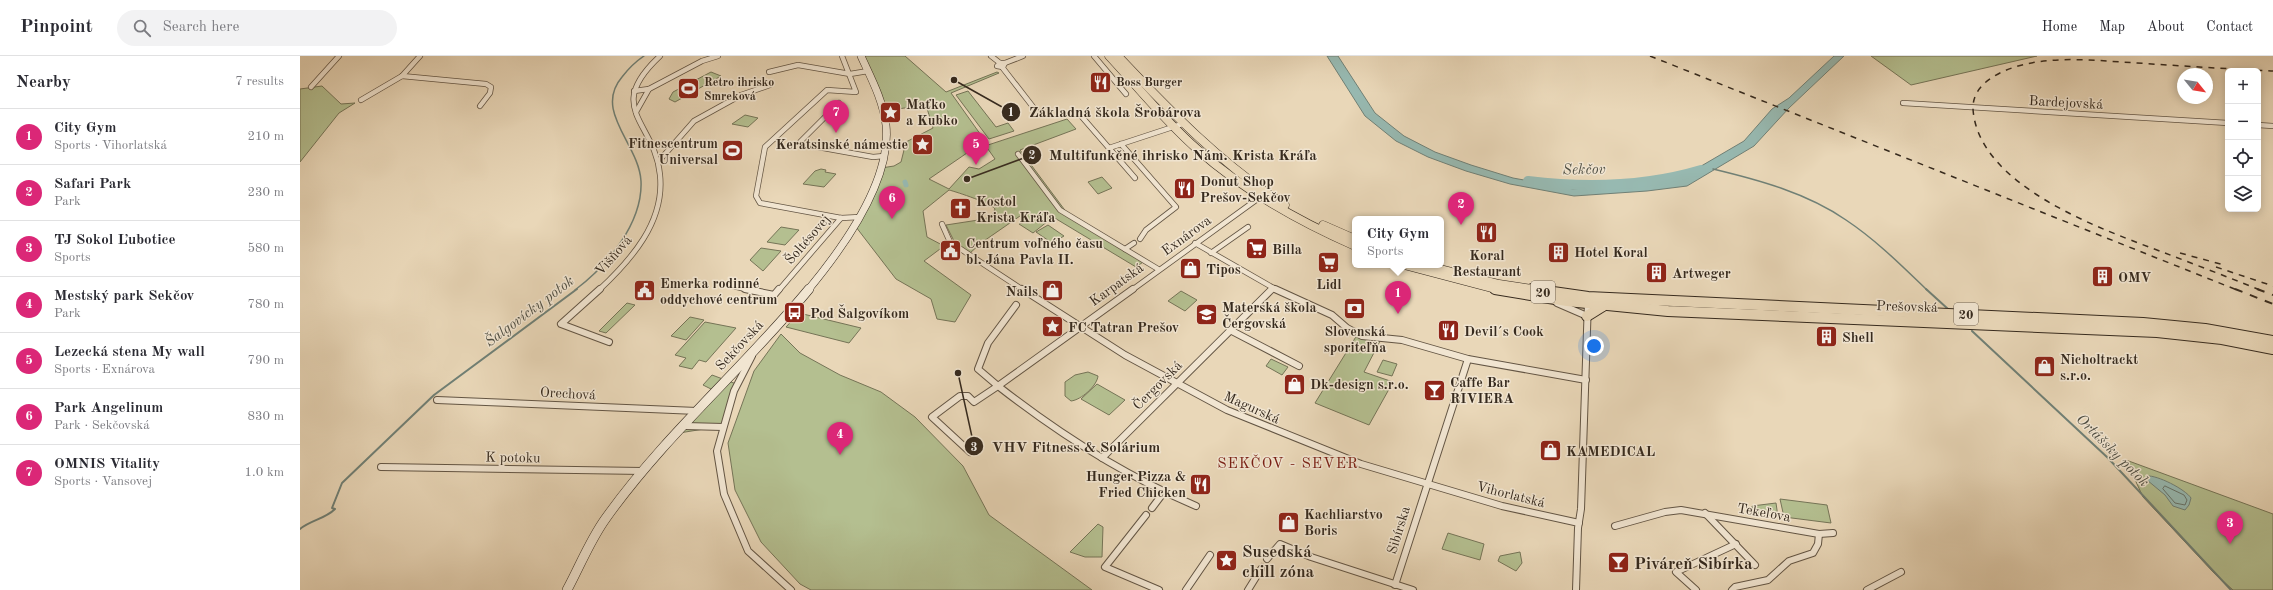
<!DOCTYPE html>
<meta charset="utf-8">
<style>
:root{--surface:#fff;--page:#f2f2f3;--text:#2b2b33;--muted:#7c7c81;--line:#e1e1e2;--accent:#db2777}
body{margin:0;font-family:"Old Standard TT",serif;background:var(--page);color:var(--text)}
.controls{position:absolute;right:12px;top:12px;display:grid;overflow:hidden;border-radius:6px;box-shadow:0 2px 10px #0003}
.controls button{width:36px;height:36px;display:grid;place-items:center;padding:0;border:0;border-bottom:1px solid var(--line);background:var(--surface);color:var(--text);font:20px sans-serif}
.compass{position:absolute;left:1877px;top:12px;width:36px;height:36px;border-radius:50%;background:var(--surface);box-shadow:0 2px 10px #0003;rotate:120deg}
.you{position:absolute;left:1294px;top:290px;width:14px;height:14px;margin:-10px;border:3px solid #fff;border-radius:50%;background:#1a73e8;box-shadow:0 0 0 6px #1a73e833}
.badge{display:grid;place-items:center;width:26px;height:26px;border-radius:50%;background:var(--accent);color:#fff;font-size:13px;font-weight:700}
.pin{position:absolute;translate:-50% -33px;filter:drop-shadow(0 1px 2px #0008)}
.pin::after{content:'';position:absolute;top:21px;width:14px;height:12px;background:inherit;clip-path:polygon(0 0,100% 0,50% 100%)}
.popup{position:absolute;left:1052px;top:160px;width:92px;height:52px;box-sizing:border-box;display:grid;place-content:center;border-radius:6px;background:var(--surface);filter:drop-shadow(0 1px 3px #0005);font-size:13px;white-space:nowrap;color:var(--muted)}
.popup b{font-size:15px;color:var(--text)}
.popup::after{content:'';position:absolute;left:50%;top:100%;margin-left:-8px;border:8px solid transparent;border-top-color:var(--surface)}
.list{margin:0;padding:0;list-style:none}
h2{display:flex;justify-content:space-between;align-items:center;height:52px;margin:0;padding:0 16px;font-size:17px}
h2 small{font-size:13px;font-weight:400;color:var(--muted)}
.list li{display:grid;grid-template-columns:26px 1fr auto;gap:12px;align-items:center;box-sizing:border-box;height:56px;padding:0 16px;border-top:1px solid var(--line)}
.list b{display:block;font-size:15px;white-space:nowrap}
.list p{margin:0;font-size:13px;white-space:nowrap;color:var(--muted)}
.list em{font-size:13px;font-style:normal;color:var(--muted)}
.icon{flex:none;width:22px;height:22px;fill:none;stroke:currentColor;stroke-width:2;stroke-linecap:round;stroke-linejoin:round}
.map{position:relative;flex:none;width:1973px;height:534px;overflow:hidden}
header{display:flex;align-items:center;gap:24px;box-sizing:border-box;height:56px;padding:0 20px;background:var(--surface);border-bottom:1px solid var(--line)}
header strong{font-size:19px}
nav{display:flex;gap:22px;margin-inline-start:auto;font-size:14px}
.search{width:280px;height:36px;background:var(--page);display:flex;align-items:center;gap:10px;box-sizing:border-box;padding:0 14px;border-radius:22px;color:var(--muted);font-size:15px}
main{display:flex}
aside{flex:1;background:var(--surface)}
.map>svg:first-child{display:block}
.green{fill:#b4bf90;stroke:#757457;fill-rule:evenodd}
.water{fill:#97b9b1;stroke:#708076}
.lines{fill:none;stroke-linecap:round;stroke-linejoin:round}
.shore{stroke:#667268;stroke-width:1}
.stream-far1{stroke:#708076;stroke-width:1.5}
.stream{stroke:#708076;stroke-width:2}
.canal{stroke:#97b9b1;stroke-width:5}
.river{stroke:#97b9b1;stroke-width:10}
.street-tunnel{stroke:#c5b499;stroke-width:6;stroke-dasharray:6 3;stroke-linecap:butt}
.street-far1-casing{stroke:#635544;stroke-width:6}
.street-casing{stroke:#635544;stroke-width:8}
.secondary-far1-casing{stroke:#362a1e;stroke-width:8}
.secondary-casing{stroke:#362a1e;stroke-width:10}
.primary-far1-casing{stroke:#362a1e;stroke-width:9}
.primary-casing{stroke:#362a1e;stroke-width:12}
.street-far1{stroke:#f1e5d1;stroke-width:4.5}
.street{stroke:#f1e5d1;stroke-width:6}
.secondary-far1{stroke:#f1e5d1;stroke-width:7}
.secondary{stroke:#f1e5d1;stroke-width:9}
.primary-far1{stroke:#e9d7b8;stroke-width:8}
.primary{stroke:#e9d7b8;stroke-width:10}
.rail-far1{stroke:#362a1e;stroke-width:1.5;stroke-dasharray:6 6;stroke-linecap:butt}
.rail{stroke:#362a1e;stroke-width:2;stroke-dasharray:8 8;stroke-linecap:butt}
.labels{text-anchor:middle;stroke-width:3;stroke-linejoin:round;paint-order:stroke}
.far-poi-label{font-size:12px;font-weight:bold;fill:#362a1e;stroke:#f1e5d1;text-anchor:start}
.shield{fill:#f1e5d1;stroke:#6e6254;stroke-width:1}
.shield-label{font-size:13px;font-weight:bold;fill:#362a1e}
.street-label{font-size:14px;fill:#362a1e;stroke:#f1e5d1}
.poi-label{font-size:14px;font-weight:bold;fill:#362a1e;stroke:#f1e5d1;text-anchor:start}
.water-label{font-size:15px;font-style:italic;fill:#4e4e43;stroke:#f1e5d1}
.neighbourhood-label{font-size:15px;letter-spacing:1px;fill:#7a1f14;stroke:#f1e5d1}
.near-poi-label{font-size:17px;font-weight:bold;fill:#362a1e;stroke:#f1e5d1;text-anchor:start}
.leader{fill:none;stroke:#362a1e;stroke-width:1.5}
.callout-dot{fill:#362a1e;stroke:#f1e5d1;stroke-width:1.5}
.mark-label{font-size:12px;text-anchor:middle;font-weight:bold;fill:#fff}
.callout-label{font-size:15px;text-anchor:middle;font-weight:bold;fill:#362a1e;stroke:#f1e5d1;stroke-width:3;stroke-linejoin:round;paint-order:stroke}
</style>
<header>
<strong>Pinpoint</strong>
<div class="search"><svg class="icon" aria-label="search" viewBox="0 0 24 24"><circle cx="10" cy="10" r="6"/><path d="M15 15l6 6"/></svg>Search here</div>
<nav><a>Home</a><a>Map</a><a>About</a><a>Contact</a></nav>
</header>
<main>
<aside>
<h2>Nearby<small>7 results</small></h2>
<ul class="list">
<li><span class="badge">1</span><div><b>City Gym</b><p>Sports · Vihorlatská</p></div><em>210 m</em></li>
<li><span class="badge">2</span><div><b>Safari Park</b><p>Park</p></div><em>230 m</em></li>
<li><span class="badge">3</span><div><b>TJ Sokol Ľubotice</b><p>Sports</p></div><em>580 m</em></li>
<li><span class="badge">4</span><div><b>Mestský park Sekčov</b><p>Park</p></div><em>780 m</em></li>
<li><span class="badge">5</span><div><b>Lezecká stena My wall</b><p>Sports · Exnárova</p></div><em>790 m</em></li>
<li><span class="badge">6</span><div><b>Park Angelinum</b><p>Park · Sekčovská</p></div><em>830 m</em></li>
<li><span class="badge">7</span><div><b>OMNIS Vitality</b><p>Sports · Vansovej</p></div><em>1.0 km</em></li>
</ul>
</aside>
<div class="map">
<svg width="1973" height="534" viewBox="0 0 1973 534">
<rect width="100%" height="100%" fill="#e9d7b8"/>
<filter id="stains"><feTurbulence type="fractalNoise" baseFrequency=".005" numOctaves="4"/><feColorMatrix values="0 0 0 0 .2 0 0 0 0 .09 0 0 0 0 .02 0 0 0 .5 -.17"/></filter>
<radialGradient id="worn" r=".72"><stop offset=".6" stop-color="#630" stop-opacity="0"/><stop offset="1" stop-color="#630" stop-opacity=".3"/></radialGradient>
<g class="green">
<path d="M560,0h45l41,36 51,-20 2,1 -48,20 37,52 79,-26 9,10 -56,21 47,63 79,47 -10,7 -83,-50 -20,16 -14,-9 8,-3 -7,-5 -39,27 -12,11 -18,-12 3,-1 -8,-16 39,-6 8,-5 2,-5c-2,-5 -38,-17 -46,-19l-26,21 4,26 17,9 -20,15 47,34 -16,27 -18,-3 -6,-20 -35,-20 -40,-52 25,-59 13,-2 7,-4 5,-20 27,-14 -7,-23 -43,6zM683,86l12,17 -16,10 -10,-2 -20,22 -20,-10z"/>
<polygon points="1571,0 1737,0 1611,29"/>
<polygon points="411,16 421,20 375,46 369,43 373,36"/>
<polygon points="22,30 41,48 55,47 39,57 0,106 0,33"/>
<polygon points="668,35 696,71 708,67 714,75 689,83 656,39"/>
<polygon points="445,59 458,62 448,71 432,68"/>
<polygon points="521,113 526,114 525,116 536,118 524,131 503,128 515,115"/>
<polygon points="802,121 812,132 798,138 788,126"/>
<polygon points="748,169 764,180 752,187 736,176"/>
<polygon points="481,171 499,174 485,189 467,186"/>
<polygon points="461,192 481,195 463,215 450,204"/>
<polygon points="881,235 897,244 885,255 868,245"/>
<polygon points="327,247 335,249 306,277 299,275"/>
<polygon points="499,257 561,272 549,287 486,271"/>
<polygon points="390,261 404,264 386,284 371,280"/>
<polygon points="405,266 436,272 406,306 399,304 392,313 379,310 386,302 375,299"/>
<polygon points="481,278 500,297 540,319 581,336 615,361 663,410 689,459 792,534 511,534 500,528 461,486 435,434 428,387 454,315"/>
<polygon points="1057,279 1080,285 1064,316 1093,326 1069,369 1015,347"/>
<polygon points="971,303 988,311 982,319 966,310"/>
<polygon points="1083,304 1097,308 1092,320 1077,316"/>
<path d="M788,316l10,4c-1,10 -17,24 -27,25l-6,-5v-14l10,-7z"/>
<polygon points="412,319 439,329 423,370 379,377 417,336 403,329"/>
<polygon points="797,328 825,344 809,359 781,343"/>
<polygon points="1826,404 1973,458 1973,534 1933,534 1914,517 1843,441"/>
<polygon points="1480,443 1527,449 1531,467 1484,461"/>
<polygon points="1476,447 1478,461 1453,457 1452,450"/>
<polygon points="798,468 803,471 802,501 785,501 770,496"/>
<polygon points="1148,477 1184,488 1180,504 1142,493"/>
<polygon points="1220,496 1222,507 1216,515 1198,505 1200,500"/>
</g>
<g class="water">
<polygon points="1027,0 1038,0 1075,57 1104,80 1135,96 1171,109 1213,122 1273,133 1379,123 1444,85 1472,53 1489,42 1534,0 1544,0 1489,52 1454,90 1387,130 1347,135 1274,140 1210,128 1166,115 1128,101 1096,85 1065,60"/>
<path d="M1847,420c10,-1 38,13 44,22l-2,7 -4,5 -12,-4 -8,-11 -18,-15z"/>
</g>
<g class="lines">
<polygon class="shore" points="1865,430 1884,439 1887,444 1885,449 1875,447 1863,433"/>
<g class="stream-far1">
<path d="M1413,113c46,11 94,24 133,51 30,20 55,45 81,70"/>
<path d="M275,234c32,-24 68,-67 66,-109 -2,-37 -48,-70 -19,-104 7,-9 13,-15 22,-21"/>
</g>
<g class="stream">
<polyline points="1626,233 1648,253"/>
<polyline points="1672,275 1808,402 1931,534"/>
<path d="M0,473c11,-9 25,-10 35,-20l-3,-1 10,-25 92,-88 143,-106"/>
</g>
<polyline class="canal" points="605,126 606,129"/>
<path class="river" d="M1228,125c58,7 116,6 173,-11"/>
<polyline class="street-tunnel" points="961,513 967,503"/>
<defs>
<g id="street-far1">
<polyline points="542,0 556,36 527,34 465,91 456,140 460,147 541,162 560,161"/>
<polyline points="691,0 700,7"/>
<polyline points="794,0 826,38"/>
<polygon points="700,7 705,7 703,11 697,10"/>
<polyline points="705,7 723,0"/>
<polyline points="702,11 737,56"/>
<polyline points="469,16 498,9 550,18 568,15"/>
<polyline points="102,20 186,28 191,31 190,37 180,50"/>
<polyline points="11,31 39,0"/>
<polyline points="334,35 349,33"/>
<polyline points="61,44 102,20 120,0"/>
<polyline points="539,47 500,86 501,88 573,101 584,100"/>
<polyline points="1603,47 1928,67"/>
<polyline points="336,56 349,33 402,5 418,0"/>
<polyline points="782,61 835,122"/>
<polyline points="1958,69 1973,70"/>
<polyline points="821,88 876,151 846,174 840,183"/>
<polyline points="809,92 882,68"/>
<polyline points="718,98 760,154 858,213"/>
<polyline points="358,106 394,65 441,39 470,29"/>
<polyline points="642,168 650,186 723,234"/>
<polyline points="895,187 977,234"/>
<polyline points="825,193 834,187"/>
<polyline points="911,197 948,171"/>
<polyline points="428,229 450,234"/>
<path d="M299,234c32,-30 66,-68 61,-115 -5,-54 -57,-66 0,-119"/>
<polyline points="479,234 541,162"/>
<polyline points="832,234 963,139"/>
<polyline points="971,234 973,232"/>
</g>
<g id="street">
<polyline points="300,233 261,268 309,286"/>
<polyline points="445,233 474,239 479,233"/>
<polyline points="722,233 825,299 927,354 1061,408 1202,450 1279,467"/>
<path d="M833,233l-135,97c60,47 127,90 198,120"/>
<polyline points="975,233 1032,259 1047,272 1062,280 1102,284 1168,303 1286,324"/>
<polyline points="1257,247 1287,260"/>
<polyline points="930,274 999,310"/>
<polyline points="452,300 434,335 417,395 424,438 448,495 491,534"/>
<polyline points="137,344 397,355"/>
<polyline points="385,370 423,371"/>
<polyline points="670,396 632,361 660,340 668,340 674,346 698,330 678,313 688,287 716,249"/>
<polyline points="802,402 972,233"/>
<polyline points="81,411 343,415"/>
<polyline points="852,452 864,436"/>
<polyline points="1405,457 1455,509"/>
<polyline points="846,459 805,511 859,534"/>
<polyline points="1315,470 1365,456 1381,454 1519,478 1533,477"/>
<polyline points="967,503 980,488 1011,501 1113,534"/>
<polyline points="1095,529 1168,303"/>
<polyline points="886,534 910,499"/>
<polyline points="948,534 961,513"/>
<polyline points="1276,534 1278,472 1281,453 1288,245"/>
<polyline points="1396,534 1376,516 1436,488"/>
<polyline points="1432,534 1435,531 1468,524 1489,505 1513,497 1518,488 1519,478"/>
<polyline points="1567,534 1601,516"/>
</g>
<path id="secondary-far1" d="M508,234c34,-41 84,-109 78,-165 -3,-25 -15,-47 -25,-69"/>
<path id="secondary" d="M267,534c13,-24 23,-50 39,-72 59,-83 138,-150 203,-229"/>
<g id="primary-far1">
<path d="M809,0c29,31 56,65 88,93 47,42 101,72 158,97"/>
<path d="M818,0c52,55 103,108 167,149"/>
<polyline points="1023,169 1055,183"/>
<polyline points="1104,209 1199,234"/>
<polyline points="1125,209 1199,228 1239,234"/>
</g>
<g id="primary">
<polyline points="1195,233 1267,245 1368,255 1857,276 1922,283 1973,293"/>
<polyline points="1232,233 1288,241 1843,267 1905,273 1973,285"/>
<polyline points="1287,260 1303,250"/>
</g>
</defs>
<use href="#street-far1" class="street-far1-casing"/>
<use href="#street" class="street-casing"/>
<use href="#secondary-far1" class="secondary-far1-casing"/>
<use href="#secondary" class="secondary-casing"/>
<use href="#primary-far1" class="primary-far1-casing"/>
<use href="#primary" class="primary-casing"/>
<use href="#street-far1" class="street-far1"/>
<use href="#street" class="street"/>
<use href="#secondary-far1" class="secondary-far1"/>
<use href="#secondary" class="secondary"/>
<use href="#primary-far1" class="primary-far1"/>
<use href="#primary" class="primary"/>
<g class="rail-far1">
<polyline points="1350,0 1937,234"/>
<polyline points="1880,197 1924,209"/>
<polyline points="1916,211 1973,230"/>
<path d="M1960,234c-32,-13 -64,-25 -95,-37 -61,-23 -187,-66 -192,-144 -1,-27 31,-40 53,-45 36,-8 75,-3 111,-1 46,3 91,6 136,8"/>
</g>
<g class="rail">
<polyline points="1935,233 1973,248"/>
<polyline points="1957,233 1973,239"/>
</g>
</g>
<defs>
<symbol id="restaurant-square" viewBox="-11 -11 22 22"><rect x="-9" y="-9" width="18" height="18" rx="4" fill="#8f2418" stroke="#f1e5d1"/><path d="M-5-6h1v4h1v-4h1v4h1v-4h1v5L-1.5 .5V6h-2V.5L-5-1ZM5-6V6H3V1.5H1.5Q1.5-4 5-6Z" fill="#fff"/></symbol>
<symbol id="stadium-square" viewBox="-11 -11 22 22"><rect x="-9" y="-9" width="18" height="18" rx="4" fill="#8f2418" stroke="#f1e5d1"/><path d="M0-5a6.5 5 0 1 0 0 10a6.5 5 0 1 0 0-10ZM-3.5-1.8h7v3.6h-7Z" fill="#fff"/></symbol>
<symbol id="sight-square" viewBox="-11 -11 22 22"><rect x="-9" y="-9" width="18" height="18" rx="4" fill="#8f2418" stroke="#f1e5d1"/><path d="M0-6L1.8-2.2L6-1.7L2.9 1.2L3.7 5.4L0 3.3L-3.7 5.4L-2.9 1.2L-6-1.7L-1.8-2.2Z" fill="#fff"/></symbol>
<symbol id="church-square" viewBox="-11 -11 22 22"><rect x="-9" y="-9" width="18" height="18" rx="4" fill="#8f2418" stroke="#f1e5d1"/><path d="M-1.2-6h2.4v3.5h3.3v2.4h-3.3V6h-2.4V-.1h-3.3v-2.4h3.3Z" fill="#fff"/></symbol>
<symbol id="supermarket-square" viewBox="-11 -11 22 22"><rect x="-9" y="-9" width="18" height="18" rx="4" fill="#8f2418" stroke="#f1e5d1"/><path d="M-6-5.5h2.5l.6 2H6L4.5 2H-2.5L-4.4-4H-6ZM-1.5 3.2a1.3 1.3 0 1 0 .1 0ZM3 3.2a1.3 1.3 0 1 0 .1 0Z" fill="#fff"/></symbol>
<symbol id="civic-square" viewBox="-11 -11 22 22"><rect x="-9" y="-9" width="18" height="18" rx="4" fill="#8f2418" stroke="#f1e5d1"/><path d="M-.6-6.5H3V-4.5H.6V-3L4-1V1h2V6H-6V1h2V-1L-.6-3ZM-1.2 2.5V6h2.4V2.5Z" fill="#fff"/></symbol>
<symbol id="building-square" viewBox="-11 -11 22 22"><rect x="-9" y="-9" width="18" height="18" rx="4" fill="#8f2418" stroke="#f1e5d1"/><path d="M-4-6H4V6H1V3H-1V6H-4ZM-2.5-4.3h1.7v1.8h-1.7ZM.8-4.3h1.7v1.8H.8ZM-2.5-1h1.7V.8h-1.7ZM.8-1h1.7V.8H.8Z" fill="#fff"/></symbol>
<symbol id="shop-square" viewBox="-11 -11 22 22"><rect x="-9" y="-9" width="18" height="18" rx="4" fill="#8f2418" stroke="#f1e5d1"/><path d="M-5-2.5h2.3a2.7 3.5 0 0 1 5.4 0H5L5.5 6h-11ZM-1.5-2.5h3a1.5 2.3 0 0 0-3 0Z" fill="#fff"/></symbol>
<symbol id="bank-square" viewBox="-11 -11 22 22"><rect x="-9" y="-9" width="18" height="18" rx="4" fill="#8f2418" stroke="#f1e5d1"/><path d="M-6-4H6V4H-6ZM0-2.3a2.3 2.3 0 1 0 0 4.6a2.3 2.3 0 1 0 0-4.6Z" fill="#fff"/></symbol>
<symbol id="bus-square" viewBox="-11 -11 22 22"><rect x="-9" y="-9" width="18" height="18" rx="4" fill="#8f2418" stroke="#f1e5d1"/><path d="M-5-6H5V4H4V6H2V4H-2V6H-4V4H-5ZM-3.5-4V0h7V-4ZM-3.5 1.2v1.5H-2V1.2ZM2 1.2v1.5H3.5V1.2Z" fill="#fff"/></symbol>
<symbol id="school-square" viewBox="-11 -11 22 22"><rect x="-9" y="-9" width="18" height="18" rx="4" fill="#8f2418" stroke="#f1e5d1"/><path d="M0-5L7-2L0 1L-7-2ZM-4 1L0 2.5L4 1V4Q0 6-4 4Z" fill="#fff"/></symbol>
<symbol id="bar-square" viewBox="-11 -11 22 22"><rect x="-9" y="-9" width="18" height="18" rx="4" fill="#8f2418" stroke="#f1e5d1"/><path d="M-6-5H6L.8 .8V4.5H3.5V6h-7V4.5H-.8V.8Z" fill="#fff"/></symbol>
</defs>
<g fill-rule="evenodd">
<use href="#restaurant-square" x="788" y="14" width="25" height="25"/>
<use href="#stadium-square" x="376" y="20" width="25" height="25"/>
<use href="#sight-square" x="578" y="44" width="25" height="25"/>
<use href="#sight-square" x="610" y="76" width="25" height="25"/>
<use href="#stadium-square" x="420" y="82" width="25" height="25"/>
<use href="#restaurant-square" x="872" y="120" width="25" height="25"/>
<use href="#church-square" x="648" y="140" width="25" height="25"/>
<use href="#restaurant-square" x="1174" y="164" width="25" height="25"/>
<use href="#supermarket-square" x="944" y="180" width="25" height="25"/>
<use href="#civic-square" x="638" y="182" width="25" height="25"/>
<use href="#building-square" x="1246" y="184" width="25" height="25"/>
<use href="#supermarket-square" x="1016" y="194" width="25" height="25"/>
<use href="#shop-square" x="878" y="200" width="25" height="25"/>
<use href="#building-square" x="1344" y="204" width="25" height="25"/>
<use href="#building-square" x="1790" y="208" width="25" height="25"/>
<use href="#civic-square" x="332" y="222" width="25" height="25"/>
<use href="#shop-square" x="740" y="222" width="25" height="25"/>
<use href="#bank-square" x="1042" y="240" width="25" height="25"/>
<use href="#bus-square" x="482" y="244" width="25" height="25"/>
<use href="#school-square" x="894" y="246" width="25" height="25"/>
<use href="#sight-square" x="740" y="258" width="25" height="25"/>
<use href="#restaurant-square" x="1136" y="262" width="25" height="25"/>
<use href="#building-square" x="1514" y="268" width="25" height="25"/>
<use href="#shop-square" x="1732" y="298" width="25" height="25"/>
<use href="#shop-square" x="982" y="316" width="25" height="25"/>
<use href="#bar-square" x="1122" y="322" width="25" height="25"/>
<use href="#shop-square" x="1238" y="382" width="25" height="25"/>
<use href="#restaurant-square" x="888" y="416" width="25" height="25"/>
<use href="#shop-square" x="976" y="454" width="25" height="25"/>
<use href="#sight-square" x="914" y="492" width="25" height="25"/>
<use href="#bar-square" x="1306" y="494" width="25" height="25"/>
</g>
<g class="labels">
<g class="far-poi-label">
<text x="404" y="30">Retro ihrisko<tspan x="404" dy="14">Smreková</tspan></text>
<text x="816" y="30">Boss Burger</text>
</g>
<g class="shield">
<rect x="1231" y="225" width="24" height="22" rx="3"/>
<rect x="1654" y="247" width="24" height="22" rx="3"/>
</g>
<g class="shield-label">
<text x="1243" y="241">20</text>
<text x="1666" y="263">20</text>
</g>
<g class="street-label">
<text transform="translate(1766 46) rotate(3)" y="5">Bardejovská</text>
<text transform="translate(886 179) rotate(-36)" y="5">Exnárova</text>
<text transform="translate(507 183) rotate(-49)" y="5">Šoltésovej</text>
<text transform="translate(313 199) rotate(-49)" y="5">Višňová</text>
<text transform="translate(816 228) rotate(-36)" y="5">Karpatská</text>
<text transform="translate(1607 250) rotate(2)" y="5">Prešovská</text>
<text transform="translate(439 289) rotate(-47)" y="5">Sekčovská</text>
<text transform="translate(857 329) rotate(-45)" y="5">Čergovská</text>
<text transform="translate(268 337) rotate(3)" y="5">Orechová</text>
<text transform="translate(952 351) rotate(24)" y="5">Magurská</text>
<text transform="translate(213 401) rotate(1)" y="5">K potoku</text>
<text transform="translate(1211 438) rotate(14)" y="5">Vihorlatská</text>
<text transform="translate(1464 456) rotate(10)" y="5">Tekeľova</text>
<text transform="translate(1098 474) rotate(-73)" y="5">Sibírska</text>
</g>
<g class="poi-label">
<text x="606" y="53">Maťko<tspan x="606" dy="16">a Kubko</tspan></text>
<text x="418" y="92" text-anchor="end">Fitnescentrum<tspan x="418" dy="16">Universal</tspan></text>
<text x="608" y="93" text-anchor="end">Keratsinské námestie</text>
<text x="900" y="130">Donut Shop<tspan x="900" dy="16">Prešov-Sekčov</tspan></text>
<text x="676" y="150">Kostol<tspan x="676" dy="16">Krista Kráľa</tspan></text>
<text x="666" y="192">Centrum voľného času<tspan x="666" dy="16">bl. Jána Pavla II.</tspan></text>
<text x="972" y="198">Billa</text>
<text x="1274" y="201">Hotel Koral</text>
<text x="1187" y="204" text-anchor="middle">Koral<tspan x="1187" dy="16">Restaurant</tspan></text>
<text x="906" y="218">Tipos</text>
<text x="1372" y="222">Artweger</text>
<text x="1818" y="226">OMV</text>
<text x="360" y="232">Emerka rodinné<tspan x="360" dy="16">oddychové centrum</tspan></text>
<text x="1029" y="233" text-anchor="middle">Lidl</text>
<text x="738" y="240" text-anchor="end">Nails</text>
<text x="922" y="256">Materská škola<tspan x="922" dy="16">Čergovská</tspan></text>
<text x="510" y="262">Pod Šalgovíkom</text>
<text x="768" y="276">FC Tatran Prešov</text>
<text x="1055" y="280" text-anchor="middle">Slovenská<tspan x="1055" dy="16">sporiteľňa</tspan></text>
<text x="1164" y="280">Devil´s Cook</text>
<text x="1542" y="286">Shell</text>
<text x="1760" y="308">Nicholtrackt<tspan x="1760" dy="16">s.r.o.</tspan></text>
<text x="1150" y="331">Caffe Bar<tspan x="1150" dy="16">RIVIERA</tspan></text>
<text x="1010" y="333">Dk-design s.r.o.</text>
<text x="1266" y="400">KAMEDICAL</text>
<text x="886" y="425" text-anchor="end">Hunger Pizza &amp;<tspan x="886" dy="16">Fried Chicken</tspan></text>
<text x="1004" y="463">Kachliarstvo<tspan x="1004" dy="16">Boris</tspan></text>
</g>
<g class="water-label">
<text transform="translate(1284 113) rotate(-1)" y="5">Sekčov</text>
<text transform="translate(229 255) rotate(-37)" y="5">Šalgovícky potok</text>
<text transform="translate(1813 394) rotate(45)" y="5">Ortášsky potok</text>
</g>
<g class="neighbourhood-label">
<text x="988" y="412">SEKČOV - SEVER</text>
</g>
<g class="near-poi-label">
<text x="942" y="501">Susedská<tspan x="942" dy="20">chill zóna</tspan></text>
<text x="1334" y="513">Piváreň Sibírka</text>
</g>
</g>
<path class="leader" d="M654 24L711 56M667 123L732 99M658 317L674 390"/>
<g class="callout-dot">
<circle cx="654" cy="24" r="4"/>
<circle cx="667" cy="123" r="4"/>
<circle cx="658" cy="317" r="4"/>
<circle cx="711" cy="56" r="10"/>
<circle cx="732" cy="99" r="10"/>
<circle cx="674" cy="390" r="10"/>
</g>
<g class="mark-label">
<text x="711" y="60">1</text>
<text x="732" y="103">2</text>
<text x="674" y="395">3</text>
</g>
<g class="callout-label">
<text x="815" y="61">Základná škola Šrobárova</text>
<text x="883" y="104">Multifunkčné ihrisko Nám. Krista Kráľa</text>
<text x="776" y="396">VHV Fitness &amp; Solárium</text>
</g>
<rect width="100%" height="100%" filter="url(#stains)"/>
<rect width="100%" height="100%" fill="url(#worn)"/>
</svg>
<div class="controls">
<button>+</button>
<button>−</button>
<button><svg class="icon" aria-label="locate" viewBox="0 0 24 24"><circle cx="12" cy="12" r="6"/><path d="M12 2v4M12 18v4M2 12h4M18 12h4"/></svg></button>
<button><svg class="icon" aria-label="layers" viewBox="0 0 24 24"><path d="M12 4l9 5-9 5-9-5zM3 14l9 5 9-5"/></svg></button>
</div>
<svg class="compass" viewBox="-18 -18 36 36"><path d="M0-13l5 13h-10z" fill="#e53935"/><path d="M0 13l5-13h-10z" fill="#7c7c81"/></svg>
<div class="you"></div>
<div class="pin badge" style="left:1098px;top:258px">1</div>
<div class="popup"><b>City Gym</b>Sports</div>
<div class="pin badge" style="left:1161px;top:169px">2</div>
<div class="pin badge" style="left:1930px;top:488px">3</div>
<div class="pin badge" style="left:540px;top:399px">4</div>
<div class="pin badge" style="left:676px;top:109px">5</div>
<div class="pin badge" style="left:592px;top:163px">6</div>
<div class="pin badge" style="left:536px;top:77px">7</div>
</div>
</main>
